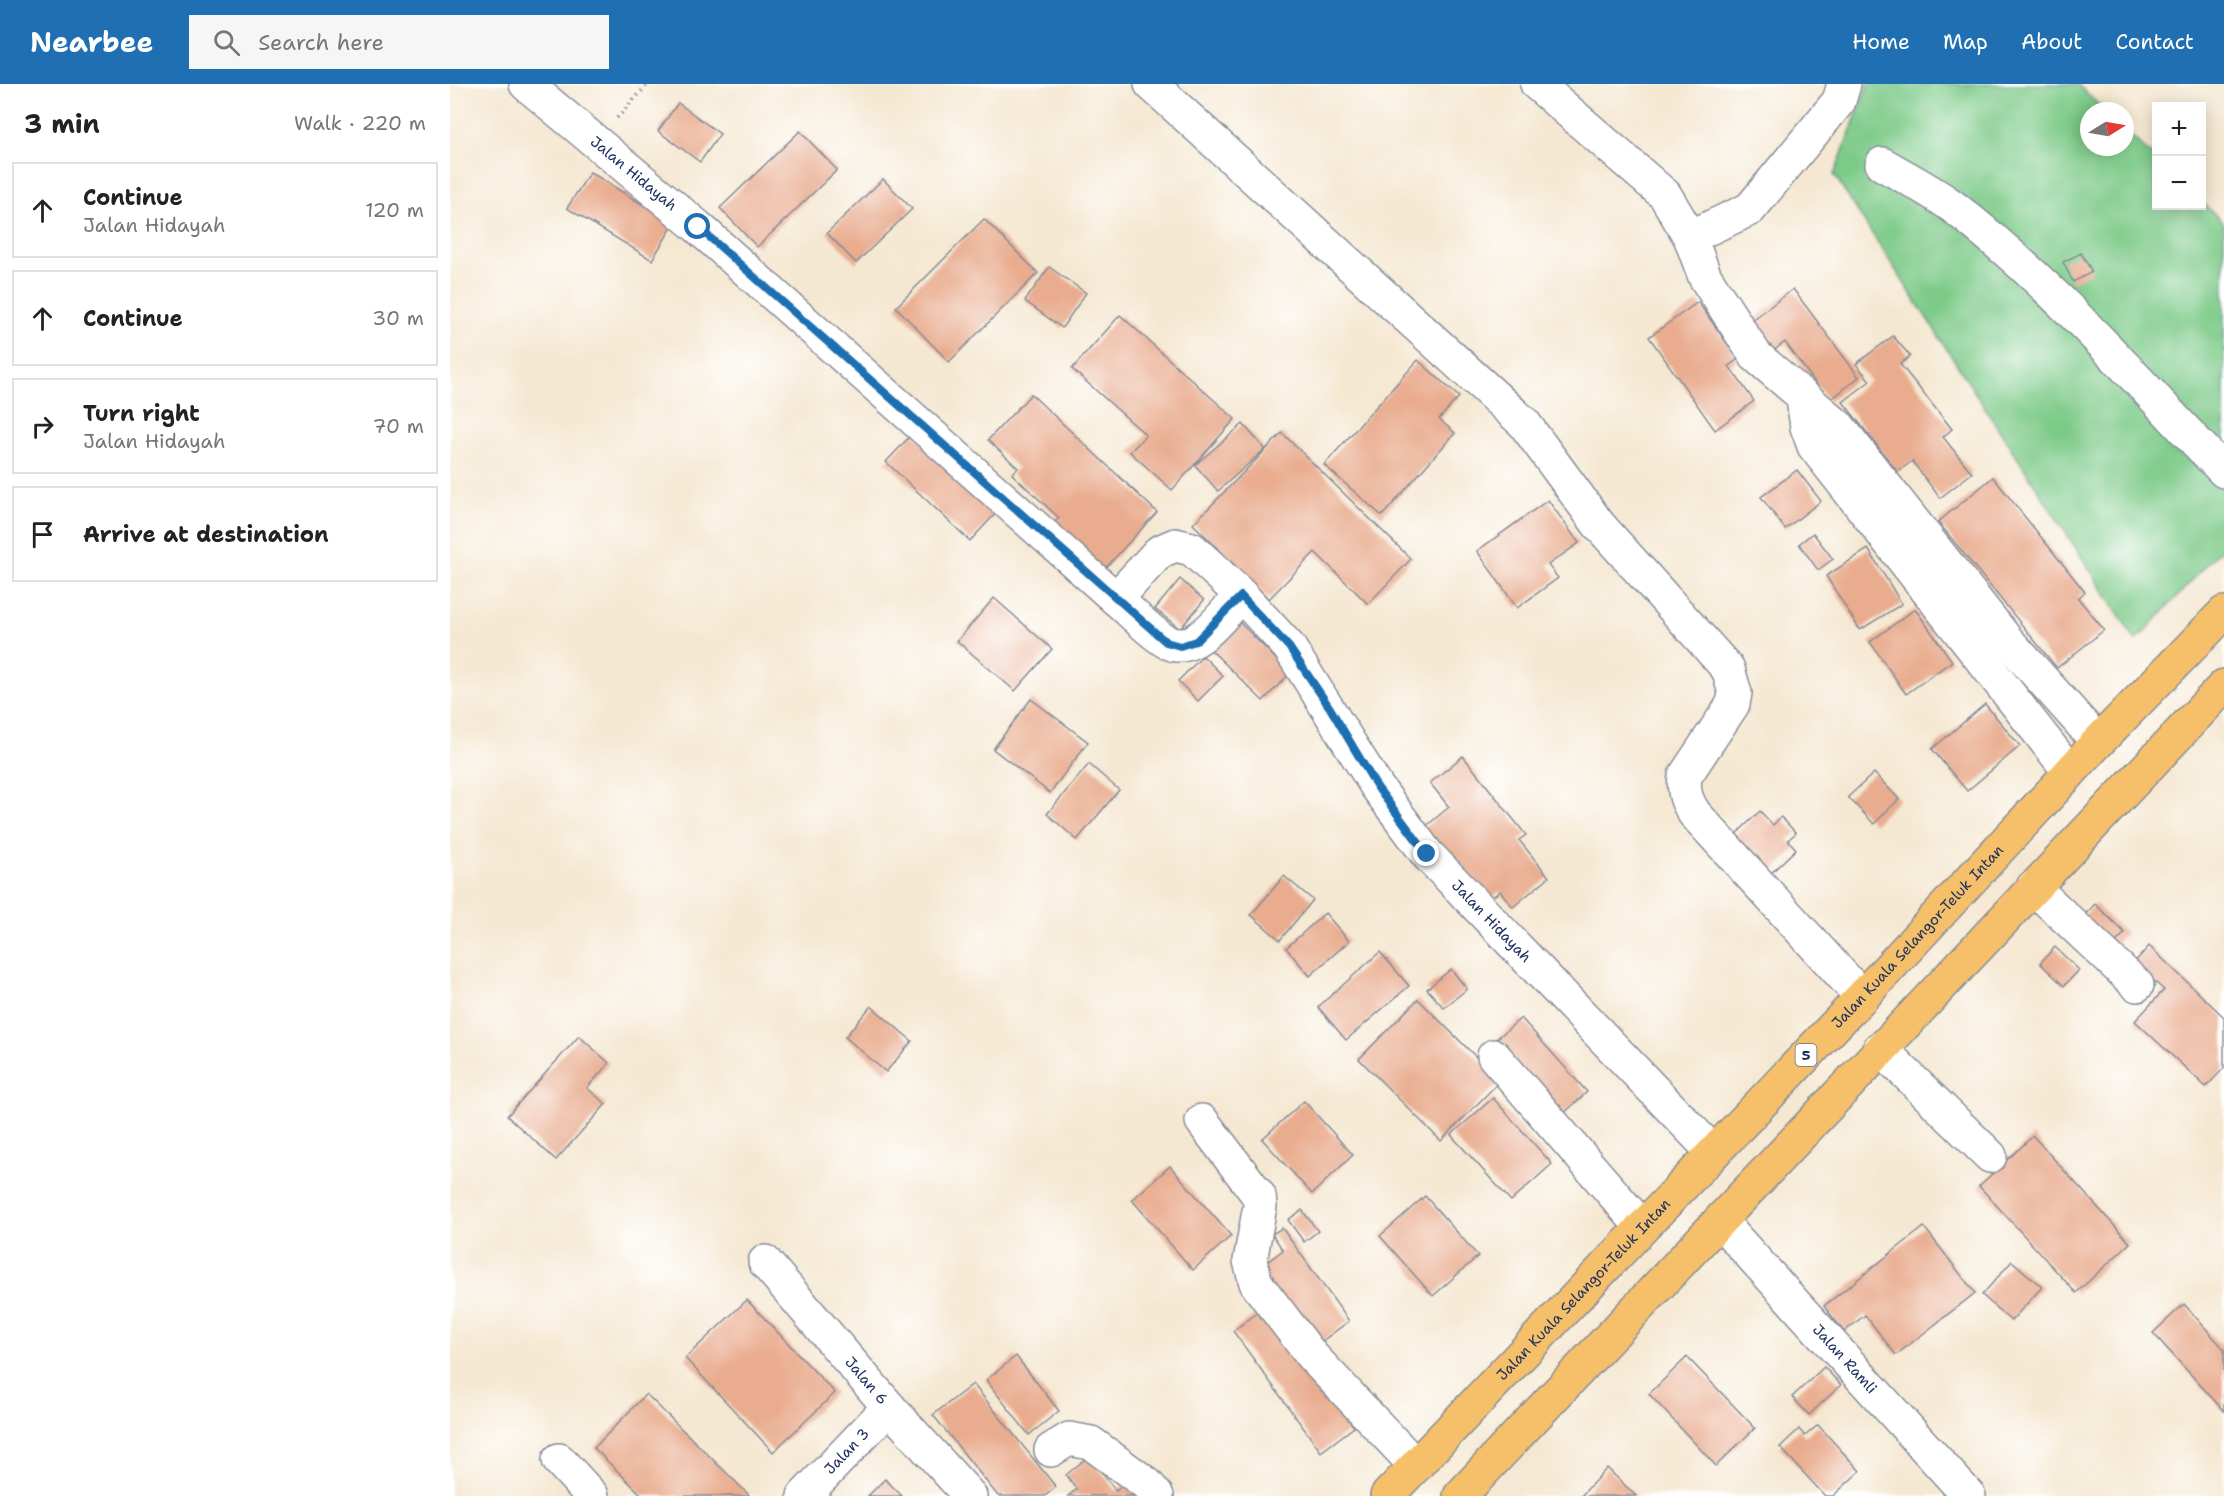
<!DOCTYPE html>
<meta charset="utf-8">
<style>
:root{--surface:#fff;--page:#f6f6f6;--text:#222;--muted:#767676;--line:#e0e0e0;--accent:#1f6fb2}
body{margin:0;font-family:"Shantell Sans",sans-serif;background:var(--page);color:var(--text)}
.controls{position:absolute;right:18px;top:18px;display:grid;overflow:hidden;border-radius:0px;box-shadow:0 3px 15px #0003}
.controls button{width:54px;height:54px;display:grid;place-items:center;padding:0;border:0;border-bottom:2px solid var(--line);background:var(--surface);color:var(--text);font:30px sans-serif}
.compass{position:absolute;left:1630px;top:18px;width:54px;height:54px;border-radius:50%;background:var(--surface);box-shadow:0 3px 15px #0003;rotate:79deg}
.stop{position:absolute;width:18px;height:18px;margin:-14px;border:4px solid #1f6fb2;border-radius:50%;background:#fff}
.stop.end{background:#1f6fb2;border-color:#fff;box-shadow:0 2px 6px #0008}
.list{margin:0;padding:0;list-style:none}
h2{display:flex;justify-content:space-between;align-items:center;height:78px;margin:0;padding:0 24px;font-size:26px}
h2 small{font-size:20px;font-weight:400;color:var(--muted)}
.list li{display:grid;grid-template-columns:39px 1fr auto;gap:18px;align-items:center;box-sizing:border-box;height:96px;margin:0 12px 12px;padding:0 12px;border:2px solid var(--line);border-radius:0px}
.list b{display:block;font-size:22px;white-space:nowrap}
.list p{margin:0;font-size:20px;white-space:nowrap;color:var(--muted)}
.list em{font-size:20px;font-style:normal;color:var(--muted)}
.icon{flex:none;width:33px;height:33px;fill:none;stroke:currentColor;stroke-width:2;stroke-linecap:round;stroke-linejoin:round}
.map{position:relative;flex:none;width:1774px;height:1412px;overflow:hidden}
header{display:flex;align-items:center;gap:36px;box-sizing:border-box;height:84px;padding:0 30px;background:var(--accent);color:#fff}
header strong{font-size:28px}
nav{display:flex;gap:33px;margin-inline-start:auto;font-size:21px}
.search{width:420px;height:54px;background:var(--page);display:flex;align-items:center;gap:15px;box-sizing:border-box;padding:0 21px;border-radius:0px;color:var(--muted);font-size:22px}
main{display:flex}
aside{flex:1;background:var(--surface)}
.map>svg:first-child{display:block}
.green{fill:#7dca88;stroke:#4c7c73;stroke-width:1.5}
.building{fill:#e9ac8e}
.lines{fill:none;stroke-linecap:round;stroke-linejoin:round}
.minor-casing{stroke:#888c98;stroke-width:36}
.highway-casing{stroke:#888c98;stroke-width:36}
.path{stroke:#888c98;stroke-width:4;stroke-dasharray:1.5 4.5;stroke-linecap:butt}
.minor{stroke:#fff;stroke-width:33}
.highway{stroke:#f6c06b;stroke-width:33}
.route{stroke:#1f6fb2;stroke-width:8}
.labels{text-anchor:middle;stroke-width:4.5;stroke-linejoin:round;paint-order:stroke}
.shield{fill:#fff;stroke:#5f6d8e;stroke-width:1.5}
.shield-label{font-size:14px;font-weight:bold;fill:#1b2f5e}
.street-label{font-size:15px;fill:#1b2f5e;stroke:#fff}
</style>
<header>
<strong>Nearbee</strong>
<div class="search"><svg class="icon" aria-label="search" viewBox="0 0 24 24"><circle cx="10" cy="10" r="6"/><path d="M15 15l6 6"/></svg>Search here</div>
<nav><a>Home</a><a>Map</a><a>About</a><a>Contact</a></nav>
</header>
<main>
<aside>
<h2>3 min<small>Walk · 220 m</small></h2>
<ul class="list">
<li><svg class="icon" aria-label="ahead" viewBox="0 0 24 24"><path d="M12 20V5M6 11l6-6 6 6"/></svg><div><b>Continue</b><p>Jalan Hidayah</p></div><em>120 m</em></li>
<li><svg class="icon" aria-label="ahead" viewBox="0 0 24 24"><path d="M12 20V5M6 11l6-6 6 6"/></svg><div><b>Continue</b></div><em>30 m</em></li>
<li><svg class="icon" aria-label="right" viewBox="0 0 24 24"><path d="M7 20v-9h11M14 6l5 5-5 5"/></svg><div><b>Turn right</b><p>Jalan Hidayah</p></div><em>70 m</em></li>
<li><svg class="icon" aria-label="arrive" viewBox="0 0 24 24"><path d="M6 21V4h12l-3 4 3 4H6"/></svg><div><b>Arrive at destination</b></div></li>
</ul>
</aside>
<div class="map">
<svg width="1774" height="1412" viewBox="0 0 1774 1412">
<rect width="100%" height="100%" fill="#fff"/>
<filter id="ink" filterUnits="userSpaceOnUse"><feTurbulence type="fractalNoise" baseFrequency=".0167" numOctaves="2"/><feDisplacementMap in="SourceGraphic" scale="12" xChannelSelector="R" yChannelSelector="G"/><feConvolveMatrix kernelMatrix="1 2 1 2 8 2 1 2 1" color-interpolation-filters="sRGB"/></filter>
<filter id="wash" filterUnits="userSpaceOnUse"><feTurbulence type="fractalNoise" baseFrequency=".008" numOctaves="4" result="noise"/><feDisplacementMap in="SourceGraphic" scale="24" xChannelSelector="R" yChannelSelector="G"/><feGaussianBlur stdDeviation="1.35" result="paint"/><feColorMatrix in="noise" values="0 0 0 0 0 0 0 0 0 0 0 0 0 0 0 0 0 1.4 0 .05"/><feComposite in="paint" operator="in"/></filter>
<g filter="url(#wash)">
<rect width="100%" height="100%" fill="#f5e8d2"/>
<polygon class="green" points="1418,0 1627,0 1655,27 1639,27 1639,63 1675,63 1675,46 1706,76 1706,122 1752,122 1752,118 1774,139 1774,462 1686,557 1384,91"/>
<g id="blocks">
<g class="building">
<polygon points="228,19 270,50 250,78 208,47"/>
<polygon points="350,47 387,86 307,163 270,124"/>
<polygon points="140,88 224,140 202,176 117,124"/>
<polygon points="433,95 462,125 406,179 377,149"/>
<polygon points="534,135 588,189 499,278 446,223"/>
<polygon points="1631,169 1642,188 1623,198 1613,178"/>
<polygon points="599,183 636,209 612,244 575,217"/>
<polygon points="1343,205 1409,293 1379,317 1335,258 1318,271 1296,241"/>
<polygon points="1248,218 1288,275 1279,282 1304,317 1265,346 1199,253"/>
<polygon points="670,231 785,335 722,406 680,368 696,351 622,285"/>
<polygon points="1443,252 1460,272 1450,280 1502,345 1493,353 1522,389 1490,414 1462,377 1448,388 1393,318 1420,297 1406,280"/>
<polygon points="968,276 1009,313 989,335 1005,349 932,432 874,381"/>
<polygon points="581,310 707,428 650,490 600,443 609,434 562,390 568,384 538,356"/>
<polygon points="793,340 815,365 768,407 745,381"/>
<polygon points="463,349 547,428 520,457 436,378"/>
<polygon points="832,349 961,475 918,520 865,468 819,515 743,440"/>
<polygon points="1347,386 1371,417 1335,445 1311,413"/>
<polygon points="1543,393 1635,508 1628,514 1654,546 1607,584 1488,438"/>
<polygon points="1098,416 1129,459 1098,481 1108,494 1067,524 1027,467"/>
<polygon points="1363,449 1383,475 1368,486 1349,460"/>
<polygon points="1418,465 1452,520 1410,546 1376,492"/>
<polygon points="730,495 754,516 730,545 705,525"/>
<polygon points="544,514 602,565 565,607 507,557"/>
<polygon points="1465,525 1502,577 1456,610 1420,558"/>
<polygon points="785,534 840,589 813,617 757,562"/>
<polygon points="753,572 773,592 748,617 728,597"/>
<polygon points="581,615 638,658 600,709 543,665"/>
<polygon points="1535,620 1570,662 1517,707 1482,665"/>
<polygon points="1013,672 1076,751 1069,756 1099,793 1063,823 1050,807 1035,819 974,744 999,723 980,699"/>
<polygon points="639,680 669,706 627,756 597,730"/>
<polygon points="1424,689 1449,715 1424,740 1398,713"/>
<polygon points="1310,727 1323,741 1331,733 1346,749 1338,756 1346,765 1317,793 1281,755"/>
<polygon points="834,792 863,816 830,856 801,831"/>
<polygon points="1645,820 1675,849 1659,865 1629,837"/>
<polygon points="875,829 899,857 860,892 836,864"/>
<polygon points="1699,862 1774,933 1774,984 1756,1003 1685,937 1714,906 1684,879"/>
<polygon points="1605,863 1629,886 1614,902 1590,879"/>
<polygon points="930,868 959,902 896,956 868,923"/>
<polygon points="1001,885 1017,905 994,924 977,905"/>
<polygon points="968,915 1050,997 991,1057 909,975"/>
<polygon points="421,922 462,957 436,988 395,953"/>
<polygon points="1071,934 1137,1008 1111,1032 1044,957"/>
<polygon points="129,952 159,979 137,1004 156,1020 106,1076 57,1032"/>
<polygon points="1043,1014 1102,1080 1061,1117 1001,1051"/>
<polygon points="854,1017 903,1071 862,1110 812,1055"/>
<polygon points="1583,1052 1680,1159 1626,1209 1529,1102"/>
<polygon points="720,1082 781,1152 743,1186 682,1116"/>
<polygon points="975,1112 1028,1172 983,1212 930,1152"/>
<polygon points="852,1126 868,1147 854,1158 838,1136"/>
<polygon points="1474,1143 1525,1209 1446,1271 1415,1231 1394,1248 1374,1222"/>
<polygon points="832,1144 899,1237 863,1264 806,1186 833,1166 822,1150"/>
<polygon points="1562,1177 1592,1203 1561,1237 1532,1211"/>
<polygon points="297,1216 385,1309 323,1368 235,1274"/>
<polygon points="1734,1220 1774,1265 1774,1327 1703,1249"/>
<polygon points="816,1222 904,1343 871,1368 783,1247"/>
<polygon points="566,1272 609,1327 579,1351 536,1296"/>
<polygon points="1237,1273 1305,1344 1266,1382 1199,1310"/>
<polygon points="1374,1283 1391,1301 1359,1331 1342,1313"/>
<polygon points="523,1300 606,1403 595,1412 548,1412 483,1331"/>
<polygon points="196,1310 299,1411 297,1412 193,1412 144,1364"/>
<polygon points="1368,1341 1410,1387 1383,1412 1375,1412 1330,1363 1349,1345 1355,1352"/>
<polygon points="639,1372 666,1407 679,1396 691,1412 618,1412 627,1405 616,1391"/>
<polygon points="1157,1384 1186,1412 1131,1412"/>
<polygon points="435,1395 452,1412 418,1412"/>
</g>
</g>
</g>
<g filter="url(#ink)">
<use href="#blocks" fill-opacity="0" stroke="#888c98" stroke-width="1.5"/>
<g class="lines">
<defs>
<g id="minor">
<path id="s1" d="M76,0l172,143 418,372 43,-47 16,-7 17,4 49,46 48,52 88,140 50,67 286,298"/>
<path d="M701,0l373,339 75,102 129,144 7,24 -2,11 -48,72c-2,15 1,24 9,37l168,184"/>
<polyline points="1087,0 1215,111 1240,153 1255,193 1306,272 1389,343 1556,555 1648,658"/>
<path d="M1432,80c25,14 52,28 74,45 99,77 182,173 268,262"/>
<polyline points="1240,153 1300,125 1389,17 1394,0"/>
<polyline points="1353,315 1357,343 1364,362 1620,688"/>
<path d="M666,515c13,11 37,36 51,43 28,15 57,-29 74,-47"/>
<polyline points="1583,803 1687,901"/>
<polyline points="1430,964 1540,1072"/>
<polyline points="1044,972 1192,1143"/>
<polyline points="752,1037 809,1112 810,1122 800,1177 806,1199 862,1272 966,1382"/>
<path id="s2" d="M1270,1137l249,275"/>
<path id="s3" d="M315,1178l124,145 81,89"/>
<polyline points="601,1366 619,1355 641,1359 697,1400 707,1412"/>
<polyline points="109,1376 142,1412"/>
<path id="s4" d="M354,1412l85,-89"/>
</g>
<g id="highway">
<path id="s5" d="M937,1412l475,-499 236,-255 126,-129"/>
<polyline points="1010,1412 1774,602"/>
</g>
</defs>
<use href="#minor" class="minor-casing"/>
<use href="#highway" class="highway-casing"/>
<polyline class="path" points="167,34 198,0"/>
<use href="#minor" class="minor"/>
<use href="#highway" class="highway"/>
</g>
</g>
<g class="lines" filter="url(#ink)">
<polyline class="route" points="248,143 716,558 730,562 746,557 791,512 839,563 880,624 927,703 977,770"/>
</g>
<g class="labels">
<rect class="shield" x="1345.5" y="960" width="21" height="22" rx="4.5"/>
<g class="shield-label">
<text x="1356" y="976">5</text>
</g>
<g class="street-label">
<text dy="5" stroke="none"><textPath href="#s1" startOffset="140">Jalan Hidayah</textPath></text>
<text dy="5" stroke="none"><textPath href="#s1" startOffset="1362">Jalan Hidayah</textPath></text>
<text dy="5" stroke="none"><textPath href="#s5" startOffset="771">Jalan Kuala Selangor-Teluk Intan</textPath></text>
<text dy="5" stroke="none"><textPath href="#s5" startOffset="285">Jalan Kuala Selangor-Teluk Intan</textPath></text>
<text dy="5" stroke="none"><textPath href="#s2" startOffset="186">Jalan Ramli</textPath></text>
<text dy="5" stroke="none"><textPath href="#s3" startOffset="156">Jalan 6</textPath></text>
<text dy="5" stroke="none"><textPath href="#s4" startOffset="62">Jalan 3</textPath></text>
</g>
</g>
</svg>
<div class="controls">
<button>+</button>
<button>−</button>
</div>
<svg class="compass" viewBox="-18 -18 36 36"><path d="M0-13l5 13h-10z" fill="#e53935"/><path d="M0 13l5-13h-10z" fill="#767676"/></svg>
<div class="stop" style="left:248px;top:143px"></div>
<div class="stop end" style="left:977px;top:770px"></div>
</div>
</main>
